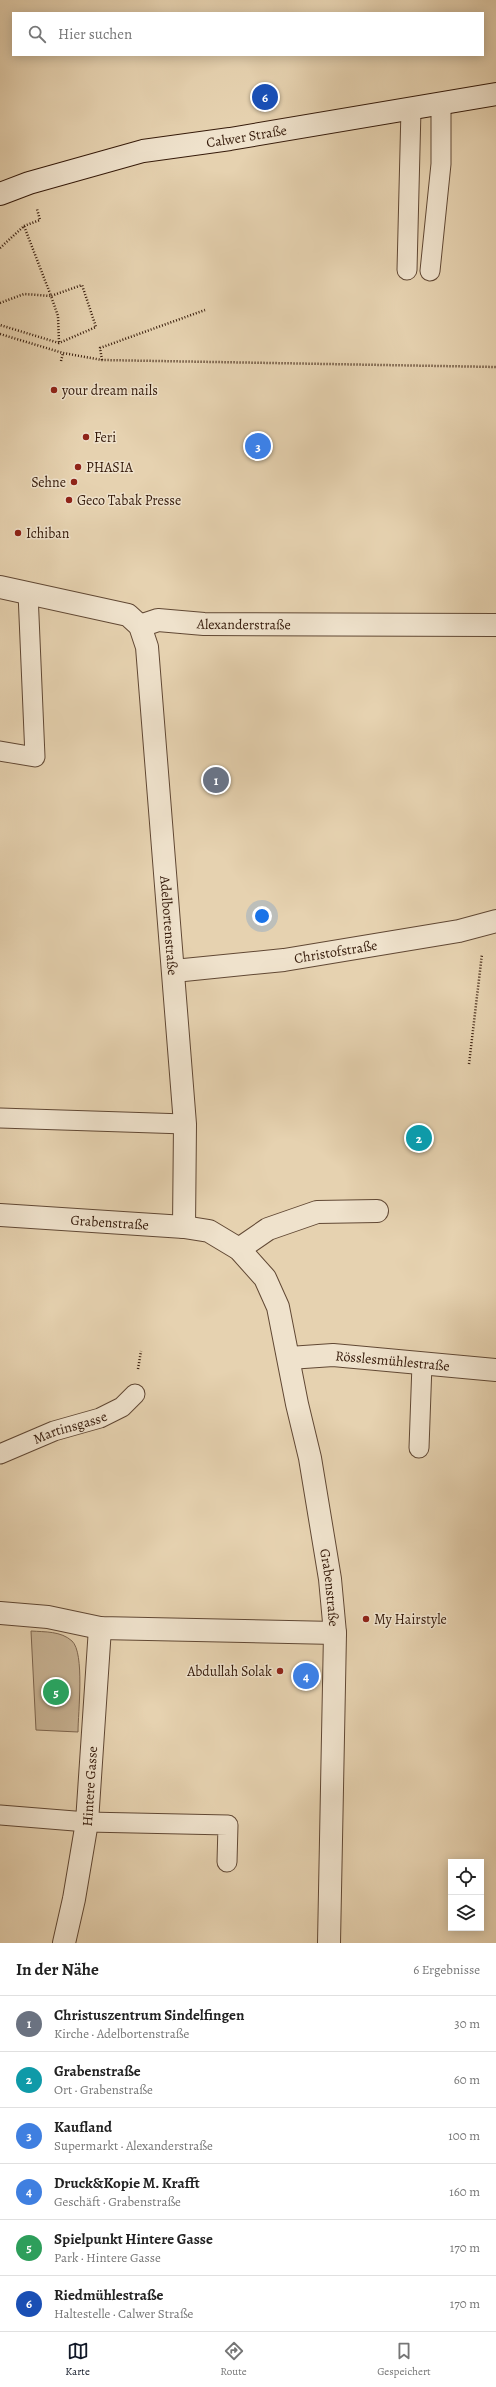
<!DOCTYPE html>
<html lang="de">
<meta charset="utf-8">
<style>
:root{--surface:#fff;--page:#f6f6f6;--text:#222;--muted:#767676;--line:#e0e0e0;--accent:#111827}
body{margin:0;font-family:Alegreya,serif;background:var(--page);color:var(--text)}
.controls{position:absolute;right:12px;bottom:12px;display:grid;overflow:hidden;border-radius:0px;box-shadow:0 2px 10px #0003}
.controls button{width:36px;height:36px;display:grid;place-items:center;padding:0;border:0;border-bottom:1px solid var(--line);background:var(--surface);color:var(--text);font:20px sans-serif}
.you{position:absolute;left:262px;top:916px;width:14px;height:14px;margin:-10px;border:3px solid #fff;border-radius:50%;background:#1a73e8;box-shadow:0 0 0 6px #1a73e833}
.badge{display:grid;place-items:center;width:26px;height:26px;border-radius:50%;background:var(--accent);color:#fff;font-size:13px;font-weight:700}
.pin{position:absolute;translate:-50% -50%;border:2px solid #fff;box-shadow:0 1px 4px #0006}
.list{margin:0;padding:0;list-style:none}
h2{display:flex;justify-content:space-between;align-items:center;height:52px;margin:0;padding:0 16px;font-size:17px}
h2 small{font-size:13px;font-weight:400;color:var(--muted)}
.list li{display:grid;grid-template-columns:26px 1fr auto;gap:12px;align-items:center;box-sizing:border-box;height:56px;padding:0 16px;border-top:1px solid var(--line)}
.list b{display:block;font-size:15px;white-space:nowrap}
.list p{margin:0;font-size:13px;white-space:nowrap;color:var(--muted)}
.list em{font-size:13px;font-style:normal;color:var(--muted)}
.icon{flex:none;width:22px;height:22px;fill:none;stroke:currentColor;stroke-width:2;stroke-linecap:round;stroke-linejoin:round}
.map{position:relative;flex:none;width:496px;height:1943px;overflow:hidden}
.search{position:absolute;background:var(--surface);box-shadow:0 2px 10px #0003;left:12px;right:12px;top:12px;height:44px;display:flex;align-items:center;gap:10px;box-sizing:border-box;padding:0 14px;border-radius:0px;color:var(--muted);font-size:15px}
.sheet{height:388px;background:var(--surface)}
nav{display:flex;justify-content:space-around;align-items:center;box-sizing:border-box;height:56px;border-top:1px solid var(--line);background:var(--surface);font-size:11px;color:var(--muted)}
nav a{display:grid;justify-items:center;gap:2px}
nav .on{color:var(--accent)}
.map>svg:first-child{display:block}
.green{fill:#c8b394;stroke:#7e664f}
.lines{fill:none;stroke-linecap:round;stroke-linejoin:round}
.lane-casing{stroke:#614834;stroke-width:21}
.street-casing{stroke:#614834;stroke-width:24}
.secondary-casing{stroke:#351a0a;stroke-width:24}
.path{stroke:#351a0a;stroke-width:2.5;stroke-dasharray:1 2;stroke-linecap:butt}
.lane{stroke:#efe2cc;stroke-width:19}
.street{stroke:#efe2cc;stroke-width:22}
.secondary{stroke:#efe2cc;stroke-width:22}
.poi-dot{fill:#8f2418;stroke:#efe2cc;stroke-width:1.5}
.labels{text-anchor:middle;stroke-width:3;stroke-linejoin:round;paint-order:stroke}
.street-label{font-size:14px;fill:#351a0a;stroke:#efe2cc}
.poi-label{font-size:14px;fill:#351a0a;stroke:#efe2cc;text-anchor:start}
</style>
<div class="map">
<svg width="496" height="1943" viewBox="0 0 496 1943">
<rect width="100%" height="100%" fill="#e6d2b0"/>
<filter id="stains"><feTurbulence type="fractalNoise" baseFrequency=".005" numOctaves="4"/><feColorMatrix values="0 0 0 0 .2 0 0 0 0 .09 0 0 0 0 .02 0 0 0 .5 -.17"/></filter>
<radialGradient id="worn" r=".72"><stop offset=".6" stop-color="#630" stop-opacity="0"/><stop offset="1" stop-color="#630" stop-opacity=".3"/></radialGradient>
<path class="green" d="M31,1631c14,1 30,0 41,10 13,12 6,72 6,91l-42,-2z"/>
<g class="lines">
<defs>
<g id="lane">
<polyline points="407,270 411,109"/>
<polyline points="430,271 441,164 441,103"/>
<polyline points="0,751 35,757 28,593"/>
<polyline points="0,1118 185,1124"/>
<polyline points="419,1448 422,1364"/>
<path id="s1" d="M0,1454l54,-23 46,-13 22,-11 13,-13"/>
<polyline points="0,1815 87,1822 228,1825 227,1862"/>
</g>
<g id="street">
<path id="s2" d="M0,587l128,28 12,11 7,21 38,477 -1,103"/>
<path id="s3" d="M140,626l18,-6 46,4 292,1"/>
<path id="s4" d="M174,971l110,-11 175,-29 37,-10"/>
<path id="s5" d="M0,1215l184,12 25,4 30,18 26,29 13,29 19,97 13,54 20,121 5,54 -6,310"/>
<polyline points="239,1249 268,1229 317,1212 377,1211"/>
<path id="s6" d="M289,1358l44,-3 163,15"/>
<polyline points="0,1613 48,1617 100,1628 335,1633"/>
<path id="s7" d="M64,1943l10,-44 13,-77 13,-194"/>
</g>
<g id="secondary">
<path id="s8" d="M0,194l29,-11 114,-32 87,-12 266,-45"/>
</g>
</defs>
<use href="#lane" class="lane-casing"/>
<use href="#street" class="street-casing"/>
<use href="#secondary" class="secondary-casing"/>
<g class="path">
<polyline points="24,226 40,220 37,209"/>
<polyline points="0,248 24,226 51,296 82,285 96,327 59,343 0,325"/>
<polyline points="0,303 24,294 51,296 58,316 59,343"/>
<polyline points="0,334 63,353 102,360 496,367"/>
<polyline points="102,360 100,348 205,310"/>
<polyline points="61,361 63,353"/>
<polyline points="469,1064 482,954"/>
<polyline points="138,1369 141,1351"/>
</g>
<use href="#lane" class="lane"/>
<use href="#street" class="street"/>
<use href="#secondary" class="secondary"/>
</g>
<g class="poi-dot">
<circle cx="54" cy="390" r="4"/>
<circle cx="86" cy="437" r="4"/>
<circle cx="78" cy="467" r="4"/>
<circle cx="74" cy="482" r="4"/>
<circle cx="69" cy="500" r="4"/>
<circle cx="18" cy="533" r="4"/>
<circle cx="366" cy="1619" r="4"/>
<circle cx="280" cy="1671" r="4"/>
</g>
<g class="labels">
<g class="street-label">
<text dy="5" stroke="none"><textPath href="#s8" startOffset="254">Calwer Straße</textPath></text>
<text dy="5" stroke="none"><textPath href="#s3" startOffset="105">Alexanderstraße</textPath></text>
<text dy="5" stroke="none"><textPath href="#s2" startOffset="449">Adelbortenstraße</textPath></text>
<text dy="5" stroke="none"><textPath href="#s4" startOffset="163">Christofstraße</textPath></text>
<text dy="5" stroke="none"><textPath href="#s5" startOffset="110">Grabenstraße</textPath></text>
<text dy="5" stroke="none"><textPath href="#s6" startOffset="104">Rösslesmühlestraße</textPath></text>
<text dy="5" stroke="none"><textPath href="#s1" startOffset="75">Martinsgasse</textPath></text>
<text dy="5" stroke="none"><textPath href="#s5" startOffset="601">Grabenstraße</textPath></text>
<text dy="5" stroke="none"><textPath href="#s7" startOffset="159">Hintere Gasse</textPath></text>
</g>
<g class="poi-label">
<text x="62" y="395">your dream nails</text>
<text x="94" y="442">Feri</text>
<text x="86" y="472">PHASIA</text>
<text x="66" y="487" text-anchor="end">Sehne</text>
<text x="77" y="505">Geco Tabak Presse</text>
<text x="26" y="538">Ichiban</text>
<text x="374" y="1624">My Hairstyle</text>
<text x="272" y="1676" text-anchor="end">Abdullah Solak</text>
</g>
</g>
<rect width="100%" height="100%" filter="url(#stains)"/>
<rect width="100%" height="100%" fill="url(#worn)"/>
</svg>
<div class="controls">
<button><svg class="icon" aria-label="locate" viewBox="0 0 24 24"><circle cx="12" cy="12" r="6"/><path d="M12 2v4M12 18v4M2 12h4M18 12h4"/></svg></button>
<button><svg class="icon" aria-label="layers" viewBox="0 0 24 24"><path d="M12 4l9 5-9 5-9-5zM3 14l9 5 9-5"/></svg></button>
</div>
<div class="you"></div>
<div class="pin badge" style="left:216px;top:780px;background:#6b7280">1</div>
<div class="pin badge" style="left:419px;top:1138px;background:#0f9aa8">2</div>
<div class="pin badge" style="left:258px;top:446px;background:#3f7fe0">3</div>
<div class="pin badge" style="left:306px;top:1676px;background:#3f7fe0">4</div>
<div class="pin badge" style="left:56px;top:1692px;background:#2e9e5b">5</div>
<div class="pin badge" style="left:265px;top:97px;background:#1a4fb4">6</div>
<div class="search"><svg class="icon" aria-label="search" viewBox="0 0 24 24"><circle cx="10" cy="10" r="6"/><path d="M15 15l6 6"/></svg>Hier suchen</div>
</div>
<section class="sheet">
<h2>In der Nähe<small>6 Ergebnisse</small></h2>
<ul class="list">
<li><span class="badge" style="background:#6b7280">1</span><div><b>Christuszentrum Sindelfingen</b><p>Kirche · Adelbortenstraße</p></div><em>30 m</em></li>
<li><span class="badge" style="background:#0f9aa8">2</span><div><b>Grabenstraße</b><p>Ort · Grabenstraße</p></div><em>60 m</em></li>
<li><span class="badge" style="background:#3f7fe0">3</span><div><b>Kaufland</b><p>Supermarkt · Alexanderstraße</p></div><em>100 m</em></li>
<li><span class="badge" style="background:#3f7fe0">4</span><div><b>Druck&amp;Kopie M. Krafft</b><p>Geschäft · Grabenstraße</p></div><em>160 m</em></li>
<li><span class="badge" style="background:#2e9e5b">5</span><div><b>Spielpunkt Hintere Gasse</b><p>Park · Hintere Gasse</p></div><em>170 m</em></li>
<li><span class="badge" style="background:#1a4fb4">6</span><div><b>Riedmühlestraße</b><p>Haltestelle · Calwer Straße</p></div><em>170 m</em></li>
</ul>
</section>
<nav>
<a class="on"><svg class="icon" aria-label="map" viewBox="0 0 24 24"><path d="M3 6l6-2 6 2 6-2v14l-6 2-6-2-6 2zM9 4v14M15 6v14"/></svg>Karte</a>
<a><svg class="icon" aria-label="directions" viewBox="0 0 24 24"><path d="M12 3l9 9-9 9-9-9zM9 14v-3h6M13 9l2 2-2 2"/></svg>Route</a>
<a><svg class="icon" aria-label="saved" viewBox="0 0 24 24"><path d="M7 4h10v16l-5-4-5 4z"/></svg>Gespeichert</a>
</nav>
